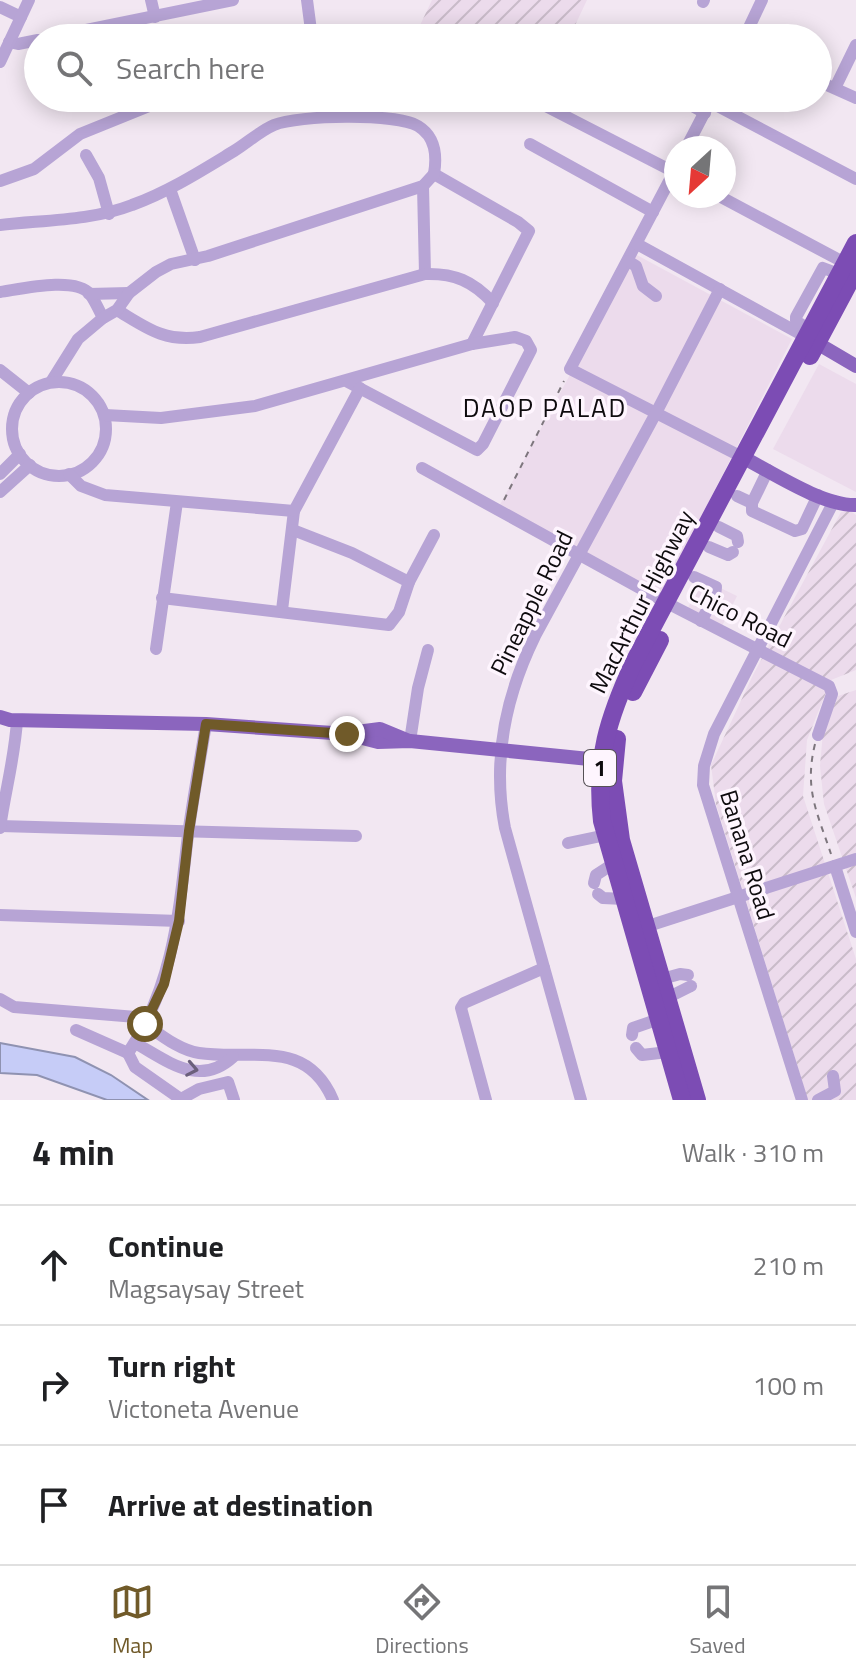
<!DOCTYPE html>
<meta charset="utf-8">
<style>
:root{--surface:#fff;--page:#f6f6f6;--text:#202124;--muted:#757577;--line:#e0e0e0;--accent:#705a29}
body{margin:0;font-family:"Titillium Web",sans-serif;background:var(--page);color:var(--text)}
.compass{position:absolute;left:664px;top:136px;width:72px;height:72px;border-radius:50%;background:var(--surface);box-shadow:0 4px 20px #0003;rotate:206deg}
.stop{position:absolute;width:24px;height:24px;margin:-18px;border:6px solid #705a29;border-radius:50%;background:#fff}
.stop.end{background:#705a29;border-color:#fff;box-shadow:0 2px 8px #0008}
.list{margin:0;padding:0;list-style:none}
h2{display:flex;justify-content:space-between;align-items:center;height:104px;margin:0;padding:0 32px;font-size:34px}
h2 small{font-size:26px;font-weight:400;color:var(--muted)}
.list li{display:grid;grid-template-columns:52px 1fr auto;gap:24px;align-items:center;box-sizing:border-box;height:120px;padding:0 32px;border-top:2px solid var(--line)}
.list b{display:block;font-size:30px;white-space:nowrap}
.list p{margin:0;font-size:26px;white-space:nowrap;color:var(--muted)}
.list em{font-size:26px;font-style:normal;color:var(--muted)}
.icon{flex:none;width:44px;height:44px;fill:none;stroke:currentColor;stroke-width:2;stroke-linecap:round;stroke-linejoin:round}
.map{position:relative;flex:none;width:856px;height:1100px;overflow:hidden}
.search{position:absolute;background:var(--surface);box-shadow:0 4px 20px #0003;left:24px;right:24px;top:24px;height:88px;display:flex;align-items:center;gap:20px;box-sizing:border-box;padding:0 28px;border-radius:44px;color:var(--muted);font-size:30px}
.sheet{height:464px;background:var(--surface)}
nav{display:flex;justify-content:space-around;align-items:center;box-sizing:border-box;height:112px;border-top:2px solid var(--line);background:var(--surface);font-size:22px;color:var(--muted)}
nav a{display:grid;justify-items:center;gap:4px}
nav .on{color:var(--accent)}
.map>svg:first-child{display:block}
.built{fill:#ecdbec}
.industrial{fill:url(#industrial-furrows)}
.water{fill:#c6ccf7;stroke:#8f92b1;stroke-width:2}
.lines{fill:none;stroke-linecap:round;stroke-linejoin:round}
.path{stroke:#7d767d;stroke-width:2;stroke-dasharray:6 6;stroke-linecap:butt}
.minor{stroke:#b7a4d5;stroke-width:12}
.major{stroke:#8b65be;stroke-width:14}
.highway{stroke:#7c4cb4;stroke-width:18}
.oneway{stroke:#6b5f7b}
.route{stroke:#705a29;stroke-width:10}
.labels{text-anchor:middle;stroke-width:7;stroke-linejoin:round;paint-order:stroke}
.shield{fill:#fef5fe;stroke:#565156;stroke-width:2}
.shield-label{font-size:22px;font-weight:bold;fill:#0e0b0e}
.street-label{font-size:24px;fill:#0e0b0e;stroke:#fef5fe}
.neighbourhood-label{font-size:26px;letter-spacing:2px;fill:#0e0b0e;stroke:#fef5fe}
</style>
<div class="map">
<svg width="856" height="1100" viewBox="0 0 856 1100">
<defs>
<pattern id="industrial-furrows" width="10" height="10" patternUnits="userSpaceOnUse" patternTransform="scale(2)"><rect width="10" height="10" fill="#ecdbec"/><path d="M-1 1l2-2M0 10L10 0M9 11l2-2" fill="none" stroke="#c9bbc9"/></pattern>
</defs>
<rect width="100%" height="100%" fill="#f2e7f2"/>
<g class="built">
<polygon points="635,254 792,339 660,597 496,512"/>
<polygon points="819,364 856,384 856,492 773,449"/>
<polygon points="702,579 737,596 721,628 687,610"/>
</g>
<g class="industrial">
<polygon points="432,0 587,0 569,38 414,38"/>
<polygon points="849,510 856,515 856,670 831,680 807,740 803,796 856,959 856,1100 808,1100 716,804 711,765 753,675 841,512"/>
<polygon points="856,690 856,898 824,804 820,766 823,732 838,696"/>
</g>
<polygon class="water" points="0,1043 75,1057 111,1075 148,1100 107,1100 37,1075 0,1073"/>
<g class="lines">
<g class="path">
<polyline points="504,500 564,381"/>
<path d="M815,744c-11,45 2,68 16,110"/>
</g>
<g class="minor">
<polyline points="151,0 155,17"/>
<polyline points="307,0 312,38"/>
<polyline points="703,2 704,0"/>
<polyline points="0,7 21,17"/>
<polyline points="47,38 233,0"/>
<polyline points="744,38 762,0"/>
<polyline points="9,42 18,44 38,40"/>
<polyline points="0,62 29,0"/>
<polyline points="818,81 856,98"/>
<polyline points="835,88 856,45"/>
<polyline points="530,98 676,173"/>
<polyline points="678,98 705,113"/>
<polyline points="710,102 856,179"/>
<polyline points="530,144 653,212"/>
<polyline points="686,148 712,98"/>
<polyline points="86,155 99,178 109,214"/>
<polyline points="676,168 570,369 744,458"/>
<polyline points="434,174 518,222 529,231 472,344"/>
<polyline points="0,181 34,169 80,134 169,98"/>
<polyline points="423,186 425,274"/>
<polyline points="170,189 195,260"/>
<polyline points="719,196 845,263"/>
<path d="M0,225c43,-5 91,-4 132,-20 36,-13 69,-34 102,-54 13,-8 26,-20 40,-26 24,-10 123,-12 144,1 18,11 19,30 16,48"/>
<polyline points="637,244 806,337"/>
<polyline points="628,261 636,266 643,286 656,296"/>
<path d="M0,292c21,-3 75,-16 90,2 5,7 9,16 13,24"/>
<polyline points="89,294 129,293"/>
<path d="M117,310c30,18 47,32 83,27l225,-63c29,-1 48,7 68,29"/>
<polyline points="810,330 796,321 796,317 823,268 839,274"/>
<polyline points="0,370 29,393"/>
<polyline points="51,382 78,339 103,318 117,310 129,293 156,272 171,264 208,256 423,186 434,174"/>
<circle cx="59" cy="429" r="47"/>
<polyline points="105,415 161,418 255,406 472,344 515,337 526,341 531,350 483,444 477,450 346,381"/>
<polyline points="422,468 667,603 829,686 832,694 818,735"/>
<polyline points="0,474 20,454"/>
<polyline points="69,474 81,486 105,495 294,511 282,610"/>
<polyline points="0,492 30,465"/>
<polyline points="737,496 752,503 752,511 795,531 802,529 818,495"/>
<polyline points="752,503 768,470"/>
<polyline points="294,511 360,388"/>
<polyline points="719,527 737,536 738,542"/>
<polyline points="293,530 352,553 409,582"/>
<polyline points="709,547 728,555 733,552"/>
<polyline points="694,577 716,587 715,596"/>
<polyline points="162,598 389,625 399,612 409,582 434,535"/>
<polyline points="701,621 709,607"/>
<polyline points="156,649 177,502"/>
<polyline points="410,741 418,688 428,650"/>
<polyline points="0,826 356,836"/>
<path d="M0,828c5,-36 15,-72 17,-108"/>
<polyline points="568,843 606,835"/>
<polyline points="835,866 856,932"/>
<polyline points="594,883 596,875 613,864"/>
<polyline points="598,894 603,898 624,899"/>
<polyline points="0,915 179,921"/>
<polyline points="642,928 856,859"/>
<polyline points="662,979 680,974 688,975"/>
<polyline points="667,998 691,986"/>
<polyline points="0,999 14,1007 136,1017"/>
<path d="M145,1024c16,11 34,26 54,29 53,8 107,-16 134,47"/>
<polyline points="76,1030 128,1053"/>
<polyline points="632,1035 633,1028 659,1019"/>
<path d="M135,1043c33,18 64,45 98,14"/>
<polyline points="636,1048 642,1055 668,1052"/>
<path d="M128,1053c45,-66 51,-141 60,-218 5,-37 12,-74 18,-111"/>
<polyline points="128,1053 135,1067 182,1100"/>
<polyline points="181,1099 199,1089 228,1082 234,1100"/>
<polyline points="486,1100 461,1008 464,1003 544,968"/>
<path d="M581,1100l-76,-272c-13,-67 0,-131 30,-192l121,-223 64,-124"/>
<polyline points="802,1100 703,785 704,766 714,734 834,501"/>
<polyline points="818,1100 835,1091 833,1076"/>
</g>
<g class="major">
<polyline points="810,339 856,366"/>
<path d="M744,458c29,15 79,48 112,47"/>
<polyline points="0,717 10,720 206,724 347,734 378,742 410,741 609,761"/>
<polyline points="349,733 380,729 409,741"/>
</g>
<g class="highway">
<polyline points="810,356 856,270"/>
<polyline points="633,692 660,640"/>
<polyline points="617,739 613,781 621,840 697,1100"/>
<path d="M682,1100l-80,-279c-7,-62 6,-103 32,-159l222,-419"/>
</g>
</g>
<defs><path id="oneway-chevron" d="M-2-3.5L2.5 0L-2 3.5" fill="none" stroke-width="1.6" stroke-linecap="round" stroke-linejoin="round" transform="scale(2)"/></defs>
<use class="oneway" href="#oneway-chevron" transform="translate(192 1069) rotate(11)"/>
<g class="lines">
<polyline class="route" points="145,1024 164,984 179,921 189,831 206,724 347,734"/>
</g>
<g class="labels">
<rect class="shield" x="584" y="750" width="32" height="36" rx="6"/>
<g class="shield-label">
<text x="600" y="776">1</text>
</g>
<g class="street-label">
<text transform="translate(642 602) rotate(-63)" y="8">MacArthur Highway</text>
<text transform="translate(532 603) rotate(-64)" y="8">Pineapple Road</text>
<text transform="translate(740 616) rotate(27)" y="8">Chico Road</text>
<text transform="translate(747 855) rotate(73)" y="8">Banana Road</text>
</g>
<g class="neighbourhood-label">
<text x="545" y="417">DAOP PALAD</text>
</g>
</g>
</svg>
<svg class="compass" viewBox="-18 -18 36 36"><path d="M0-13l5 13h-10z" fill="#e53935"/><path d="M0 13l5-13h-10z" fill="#757577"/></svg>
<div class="stop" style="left:145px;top:1024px"></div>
<div class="stop end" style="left:347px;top:734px"></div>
<div class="search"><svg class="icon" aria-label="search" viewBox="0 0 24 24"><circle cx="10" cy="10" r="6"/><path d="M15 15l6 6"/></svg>Search here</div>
</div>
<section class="sheet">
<h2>4 min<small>Walk · 310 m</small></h2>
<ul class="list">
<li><svg class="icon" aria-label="ahead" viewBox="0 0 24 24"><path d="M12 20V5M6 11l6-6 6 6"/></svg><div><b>Continue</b><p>Magsaysay Street</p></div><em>210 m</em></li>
<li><svg class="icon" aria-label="right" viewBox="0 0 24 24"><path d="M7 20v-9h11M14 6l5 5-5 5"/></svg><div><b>Turn right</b><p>Victoneta Avenue</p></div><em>100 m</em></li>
<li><svg class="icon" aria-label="arrive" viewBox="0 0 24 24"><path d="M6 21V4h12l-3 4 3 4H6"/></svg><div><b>Arrive at destination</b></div></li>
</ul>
</section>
<nav>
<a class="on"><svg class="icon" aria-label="map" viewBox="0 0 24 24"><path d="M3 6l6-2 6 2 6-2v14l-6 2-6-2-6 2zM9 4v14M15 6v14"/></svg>Map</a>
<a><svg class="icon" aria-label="directions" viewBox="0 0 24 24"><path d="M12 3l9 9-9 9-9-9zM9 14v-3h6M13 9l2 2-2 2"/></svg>Directions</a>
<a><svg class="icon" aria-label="saved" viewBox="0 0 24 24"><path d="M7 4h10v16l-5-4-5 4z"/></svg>Saved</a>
</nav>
